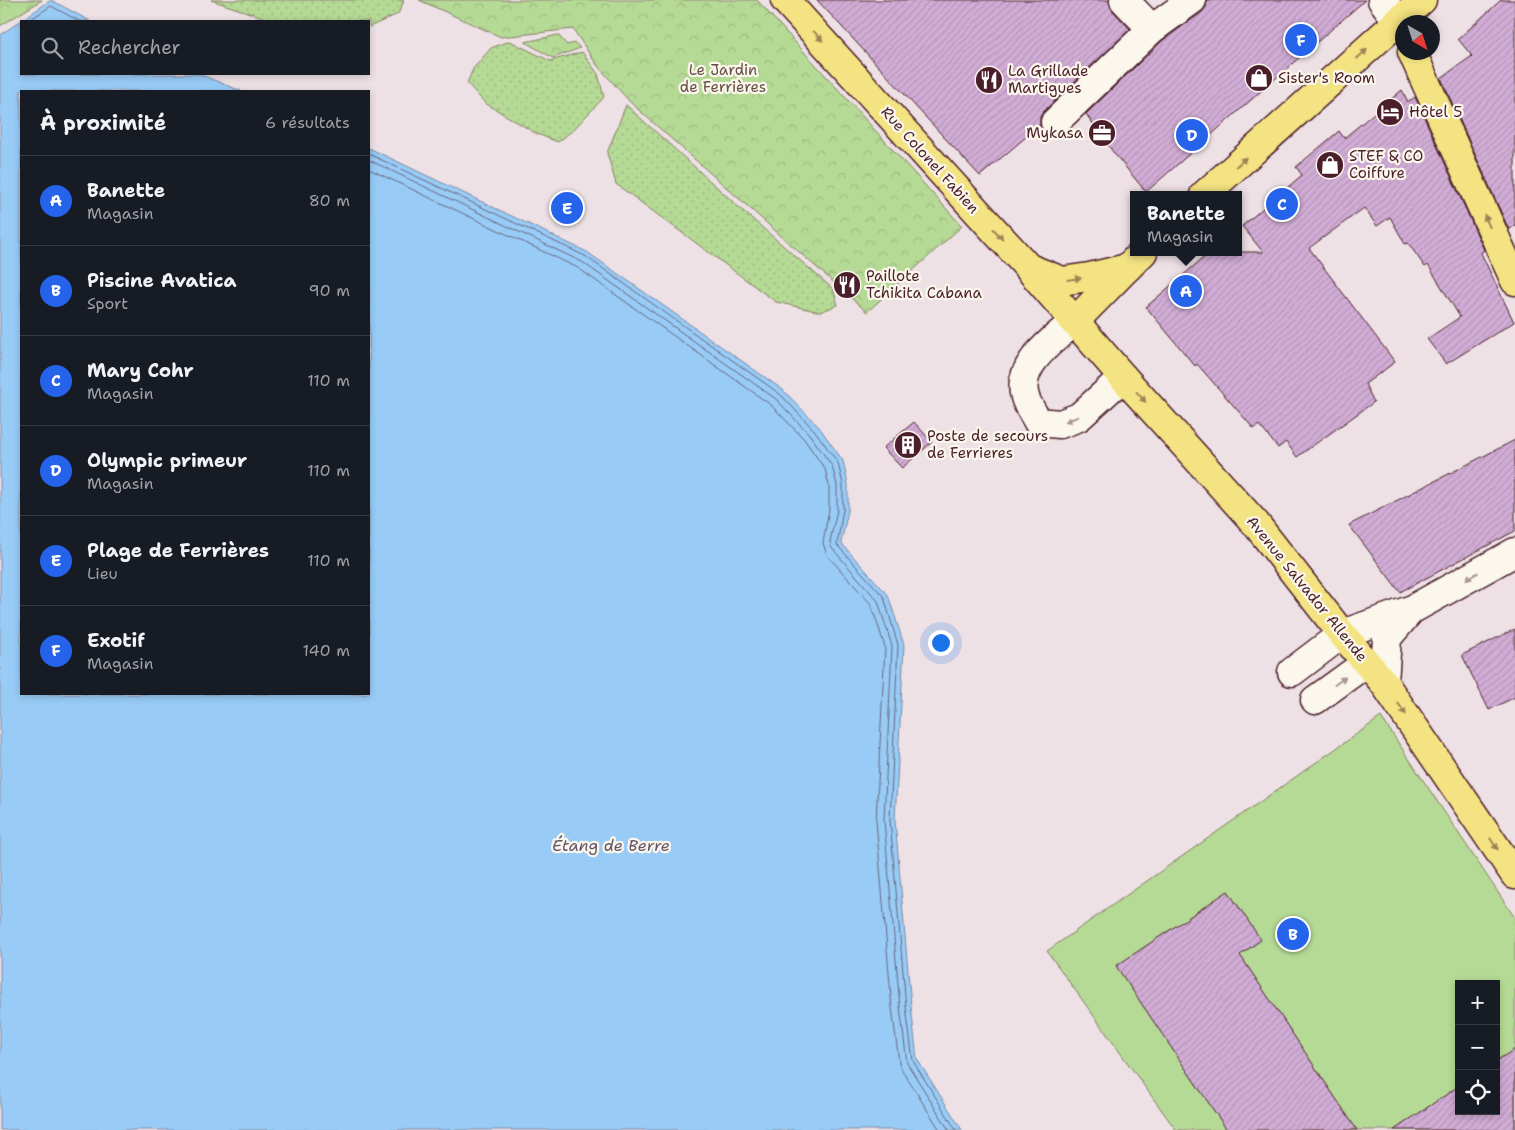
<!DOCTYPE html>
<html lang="fr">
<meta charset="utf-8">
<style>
:root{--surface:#171b24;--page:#242831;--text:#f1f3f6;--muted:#9ea1a6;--line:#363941;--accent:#2563eb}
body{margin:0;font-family:"Shantell Sans",sans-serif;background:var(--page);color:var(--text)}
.controls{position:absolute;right:15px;bottom:15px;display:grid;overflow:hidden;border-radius:0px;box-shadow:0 2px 8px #0003}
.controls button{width:45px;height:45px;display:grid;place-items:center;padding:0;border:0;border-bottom:1px solid var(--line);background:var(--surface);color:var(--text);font:25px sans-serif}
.compass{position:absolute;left:1395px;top:15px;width:45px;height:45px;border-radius:50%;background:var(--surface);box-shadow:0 2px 8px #0003;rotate:141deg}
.you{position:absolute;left:940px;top:642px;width:18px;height:18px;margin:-12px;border:4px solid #fff;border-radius:50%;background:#1a73e8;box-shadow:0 0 0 8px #1a73e833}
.badge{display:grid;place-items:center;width:32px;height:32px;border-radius:50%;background:var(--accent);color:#fff;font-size:16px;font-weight:700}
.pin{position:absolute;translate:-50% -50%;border:2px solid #fff;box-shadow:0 1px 5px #0006}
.popup{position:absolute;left:1130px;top:191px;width:112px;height:65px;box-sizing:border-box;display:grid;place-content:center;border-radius:0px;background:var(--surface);filter:drop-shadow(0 1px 4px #0005);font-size:16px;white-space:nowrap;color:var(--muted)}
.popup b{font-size:19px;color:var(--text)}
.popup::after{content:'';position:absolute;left:50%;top:100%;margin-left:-10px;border:10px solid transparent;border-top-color:var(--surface)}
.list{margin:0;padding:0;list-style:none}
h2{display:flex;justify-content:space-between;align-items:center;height:65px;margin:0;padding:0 20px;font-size:21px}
h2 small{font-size:16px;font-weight:400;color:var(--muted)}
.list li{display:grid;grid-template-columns:32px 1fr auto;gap:15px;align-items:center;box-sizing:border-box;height:90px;padding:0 20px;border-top:1px solid var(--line)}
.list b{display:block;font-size:19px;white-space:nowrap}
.list p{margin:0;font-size:16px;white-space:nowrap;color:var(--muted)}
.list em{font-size:16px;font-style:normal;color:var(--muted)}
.icon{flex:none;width:28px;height:28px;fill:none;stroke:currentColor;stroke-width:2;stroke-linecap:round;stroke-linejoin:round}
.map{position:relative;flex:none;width:1515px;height:1130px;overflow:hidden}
.search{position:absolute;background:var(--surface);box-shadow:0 2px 8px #0003;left:20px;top:20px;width:350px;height:55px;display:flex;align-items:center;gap:12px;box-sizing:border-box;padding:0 18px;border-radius:0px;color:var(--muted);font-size:19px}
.panel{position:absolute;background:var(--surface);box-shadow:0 2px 8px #0003;left:20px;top:90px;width:350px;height:605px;border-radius:0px}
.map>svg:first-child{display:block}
.grass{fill:url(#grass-dots);stroke:#807c60}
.forest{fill:url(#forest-crowns);stroke:#807c60}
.garden{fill:#b5da95;stroke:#807c60;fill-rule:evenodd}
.water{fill:#98ccf6;stroke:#7987a5}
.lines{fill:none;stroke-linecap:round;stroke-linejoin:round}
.shore{stroke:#69647c;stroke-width:1}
.building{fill:url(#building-hatch);stroke:#4a1f2b}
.minor-casing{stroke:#4a1f2b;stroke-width:31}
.major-casing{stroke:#4a1f2b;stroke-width:31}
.minor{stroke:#fbf7ec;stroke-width:28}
.major{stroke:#f4e382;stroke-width:28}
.oneway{fill:#9f8156}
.oneway2{fill:#ab9695}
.labels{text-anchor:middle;stroke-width:4.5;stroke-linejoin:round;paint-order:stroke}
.park-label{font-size:15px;fill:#654e46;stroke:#fbf7ec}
.poi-label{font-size:15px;fill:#4a1f2b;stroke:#fbf7ec;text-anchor:start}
.street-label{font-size:15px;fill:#4a1f2b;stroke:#fbf7ec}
.water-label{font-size:16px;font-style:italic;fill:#615368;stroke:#fbf7ec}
</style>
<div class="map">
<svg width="1515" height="1130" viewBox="0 0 1515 1130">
<defs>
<pattern id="grass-dots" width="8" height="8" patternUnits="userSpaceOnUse" patternTransform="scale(1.25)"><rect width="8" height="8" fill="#b5da95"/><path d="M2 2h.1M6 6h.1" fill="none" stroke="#9dbb81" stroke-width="1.8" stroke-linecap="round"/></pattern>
<pattern id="forest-crowns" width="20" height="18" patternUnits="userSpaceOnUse" patternTransform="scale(1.25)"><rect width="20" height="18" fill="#b5da95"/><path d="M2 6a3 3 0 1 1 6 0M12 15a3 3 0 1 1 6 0" fill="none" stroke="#9dbb81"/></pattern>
<pattern id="building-hatch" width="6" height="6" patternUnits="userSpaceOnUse" patternTransform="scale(1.25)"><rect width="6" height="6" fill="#d1add6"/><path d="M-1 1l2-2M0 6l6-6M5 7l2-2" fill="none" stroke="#b594b8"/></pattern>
</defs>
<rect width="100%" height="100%" fill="#eee1e5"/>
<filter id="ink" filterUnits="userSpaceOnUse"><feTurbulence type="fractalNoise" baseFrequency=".02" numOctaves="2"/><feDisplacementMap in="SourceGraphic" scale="10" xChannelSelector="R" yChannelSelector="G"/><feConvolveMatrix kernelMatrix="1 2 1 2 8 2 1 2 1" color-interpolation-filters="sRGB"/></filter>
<g filter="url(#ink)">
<g class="grass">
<polygon points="211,0 400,0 404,1 398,14 369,27 369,21 274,21"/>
<polygon points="510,41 550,61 582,52 598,74 604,97 573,130 558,142 537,134 485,103 467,83 473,69 491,48"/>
<polygon points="626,105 742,210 833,289 838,305 820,312 776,302 616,184 607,153"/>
</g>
<g class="forest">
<polygon points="0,0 42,0 0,26"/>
<polygon points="419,0 757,0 962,226 867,312 631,103 597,65 573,29 501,37"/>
<polygon points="558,35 567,45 575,43 580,48 553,58 525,42"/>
</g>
<path class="garden" d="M1381,717l134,201v212h-339l-129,-179zM1459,984h37v127h-37z"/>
<polygon class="water" points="51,0 90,21 21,21 21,74 199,74 241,91 21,91 21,694 369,694 369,148 587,252 783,390 819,427 843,461 848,484 848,511 841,543 888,595 904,645 895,820 911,1006 917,1059 962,1130 0,1130 0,35"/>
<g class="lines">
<g class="shore">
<polyline points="28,21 51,6 79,21"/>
<polyline points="369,154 585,256 780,394 815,431 838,463 843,484 843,510 837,545 884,597 898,645 890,820 906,1007 913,1061 956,1130"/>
<polyline points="369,160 582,262 776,399 810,435 832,466 837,485 837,510 830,541 831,547 878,601 892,646 884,820 900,1007 907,1063 949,1130"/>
<polyline points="369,169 578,268 771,405 804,439 825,469 829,486 829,509 823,543 827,555 871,604 885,647 876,821 892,1008 899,1062 902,1070 940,1130"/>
</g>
</g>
<g class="building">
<polygon points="817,0 1109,0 1112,10 1130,29 1044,111 1040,117 1040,125 980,176"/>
<polygon points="1207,0 1365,0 1146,192 1113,152 1086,114 1162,41 1201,13 1206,7"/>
<polygon points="1501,0 1515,0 1515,225 1509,230 1441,78 1472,56 1458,39"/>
<polygon points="1402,90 1408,102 1415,97 1484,250 1481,253 1514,322 1446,364 1427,339 1460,317 1428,265 1425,267 1408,243 1405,244 1390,217 1377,226 1364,208 1309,248 1395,362 1365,384 1374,402 1297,457 1286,442 1278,448 1259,425 1254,429 1197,364 1195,366 1146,307 1210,252 1263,252 1242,226 1302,175 1296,167 1339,131 1344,138"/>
<polygon points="914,422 932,442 902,468 883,448"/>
<polygon points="1515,440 1515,531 1400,592 1349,525"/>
<polygon points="1515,629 1515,697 1489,710 1462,655"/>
<polygon points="1228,891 1261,940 1240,955 1357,1130 1227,1130 1116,966"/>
<polygon points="1515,1049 1515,1130 1394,1130 1459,1086 1459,1111 1496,1111 1496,1061"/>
</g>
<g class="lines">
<defs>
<g id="minor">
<polyline points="1124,0 1152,29"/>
<polyline points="1382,0 1398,21"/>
<polyline points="1055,122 1152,29 1192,0"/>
<path d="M1074,322c-20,17 -59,44 -49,75 2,8 9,17 13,25l22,2 19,-7 44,-40"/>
<polyline points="1292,672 1342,634 1410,610"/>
<polyline points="1384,683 1387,638 1411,610 1515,552"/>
<polyline points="1315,700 1366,663"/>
</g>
<g id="major">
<polyline points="785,0 1024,263 1123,377 1256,524 1342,634 1384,683 1515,875"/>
<polyline points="1412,52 1515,281"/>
<polyline points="1204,195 1422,0"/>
<polyline points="1029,268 1062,281 1089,277 1127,268 1143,252"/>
<polyline points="1074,322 1127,268"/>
</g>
</defs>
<use href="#minor" class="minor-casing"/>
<use href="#major" class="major-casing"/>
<use href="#minor" class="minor"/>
<use href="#major" class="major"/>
</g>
<defs><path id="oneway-solid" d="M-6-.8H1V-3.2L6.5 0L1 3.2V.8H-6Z" transform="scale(1.25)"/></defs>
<g class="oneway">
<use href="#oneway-solid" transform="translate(818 36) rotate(48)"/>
<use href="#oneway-solid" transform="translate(1362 54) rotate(-42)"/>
<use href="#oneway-solid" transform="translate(1241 162) rotate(-42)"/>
<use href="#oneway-solid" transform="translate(1487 221) rotate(-114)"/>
<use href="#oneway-solid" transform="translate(998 234) rotate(48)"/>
<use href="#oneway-solid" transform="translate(1074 279) rotate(-8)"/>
<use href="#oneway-solid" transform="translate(1141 397) rotate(48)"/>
<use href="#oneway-solid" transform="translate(1402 709) rotate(56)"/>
<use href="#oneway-solid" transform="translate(1494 844) rotate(56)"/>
</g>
<g class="oneway2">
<use href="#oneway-solid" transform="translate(1072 419) rotate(159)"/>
<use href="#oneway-solid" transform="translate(1472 576) rotate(151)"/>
<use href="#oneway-solid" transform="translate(1340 681) rotate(-36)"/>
</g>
</g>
<defs>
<symbol id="shop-disc" viewBox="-11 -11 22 22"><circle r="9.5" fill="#4a1f2b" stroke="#fbf7ec"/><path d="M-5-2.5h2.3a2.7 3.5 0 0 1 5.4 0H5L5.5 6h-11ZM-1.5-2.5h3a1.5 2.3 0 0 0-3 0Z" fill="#fff"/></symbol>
<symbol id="restaurant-disc" viewBox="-11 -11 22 22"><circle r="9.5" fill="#4a1f2b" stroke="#fbf7ec"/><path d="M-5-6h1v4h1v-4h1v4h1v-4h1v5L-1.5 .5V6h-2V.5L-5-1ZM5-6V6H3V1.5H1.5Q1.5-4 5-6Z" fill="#fff"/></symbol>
<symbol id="hotel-disc" viewBox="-11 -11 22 22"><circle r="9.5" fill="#4a1f2b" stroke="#fbf7ec"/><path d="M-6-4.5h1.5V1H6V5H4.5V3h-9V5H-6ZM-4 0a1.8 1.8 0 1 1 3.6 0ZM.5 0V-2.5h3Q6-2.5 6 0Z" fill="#fff"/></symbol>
<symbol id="office-disc" viewBox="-11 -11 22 22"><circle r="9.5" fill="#4a1f2b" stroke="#fbf7ec"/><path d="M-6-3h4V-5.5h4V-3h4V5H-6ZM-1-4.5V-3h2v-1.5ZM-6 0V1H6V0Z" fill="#fff"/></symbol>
<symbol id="building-disc" viewBox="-11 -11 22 22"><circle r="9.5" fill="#4a1f2b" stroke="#fbf7ec"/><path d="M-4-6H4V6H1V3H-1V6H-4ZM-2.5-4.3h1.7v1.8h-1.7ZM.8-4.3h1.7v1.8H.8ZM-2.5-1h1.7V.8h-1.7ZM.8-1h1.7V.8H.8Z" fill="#fff"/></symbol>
</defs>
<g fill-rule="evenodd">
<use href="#shop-disc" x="1243" y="62" width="32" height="32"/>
<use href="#restaurant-disc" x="973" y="64" width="32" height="32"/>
<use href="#hotel-disc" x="1374" y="96" width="32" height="32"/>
<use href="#office-disc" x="1086" y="117" width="32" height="32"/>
<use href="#shop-disc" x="1314" y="149" width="32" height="32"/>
<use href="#restaurant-disc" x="831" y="269" width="32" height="32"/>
<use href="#building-disc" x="892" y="429" width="32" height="32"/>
</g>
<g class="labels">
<g class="park-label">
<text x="723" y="75">Le Jardin<tspan x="723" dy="17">de Ferrières</tspan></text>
</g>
<g class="poi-label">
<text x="1008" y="76">La Grillade<tspan x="1008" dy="17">Martigues</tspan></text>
<text x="1278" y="83">Sister's Room</text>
<text x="1409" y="117">Hôtel 5</text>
<text x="1083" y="138" text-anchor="end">Mykasa</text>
<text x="1349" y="161">STEF &amp; CO<tspan x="1349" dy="17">Coiffure</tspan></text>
<text x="866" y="281">Paillote<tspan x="866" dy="17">Tchikita Cabana</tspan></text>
<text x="927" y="441">Poste de secours<tspan x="927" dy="17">de Ferrieres</tspan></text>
</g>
<g class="street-label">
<text transform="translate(930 160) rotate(48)" y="5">Rue Colonel Fabien</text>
<text transform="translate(1307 589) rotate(51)" y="5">Avenue Salvador Allende</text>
</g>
<g class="water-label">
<text x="611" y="851">Étang de Berre</text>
</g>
</g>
</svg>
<div class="controls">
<button>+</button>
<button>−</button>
<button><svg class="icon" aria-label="locate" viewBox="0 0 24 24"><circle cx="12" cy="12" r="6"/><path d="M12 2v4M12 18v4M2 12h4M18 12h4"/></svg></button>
</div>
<svg class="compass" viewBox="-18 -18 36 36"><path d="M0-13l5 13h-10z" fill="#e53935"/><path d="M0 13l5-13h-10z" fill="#9ea1a6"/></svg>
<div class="you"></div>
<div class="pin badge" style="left:1186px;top:291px">A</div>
<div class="popup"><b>Banette</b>Magasin</div>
<div class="pin badge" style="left:1293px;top:934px">B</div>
<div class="pin badge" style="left:1282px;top:204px">C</div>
<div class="pin badge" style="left:1192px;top:135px">D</div>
<div class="pin badge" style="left:567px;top:208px">E</div>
<div class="pin badge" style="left:1301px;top:40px">F</div>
<div class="search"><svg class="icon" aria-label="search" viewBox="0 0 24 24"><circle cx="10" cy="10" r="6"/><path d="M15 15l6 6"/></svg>Rechercher</div>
<section class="panel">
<h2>À proximité<small>6 résultats</small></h2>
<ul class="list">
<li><span class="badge">A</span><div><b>Banette</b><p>Magasin</p></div><em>80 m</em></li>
<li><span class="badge">B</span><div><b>Piscine Avatica</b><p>Sport</p></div><em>90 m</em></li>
<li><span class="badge">C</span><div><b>Mary Cohr</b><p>Magasin</p></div><em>110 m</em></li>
<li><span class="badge">D</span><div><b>Olympic primeur</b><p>Magasin</p></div><em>110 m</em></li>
<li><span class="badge">E</span><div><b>Plage de Ferrières</b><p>Lieu</p></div><em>110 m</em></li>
<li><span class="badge">F</span><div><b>Exotif</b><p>Magasin</p></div><em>140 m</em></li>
</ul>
</section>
</div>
